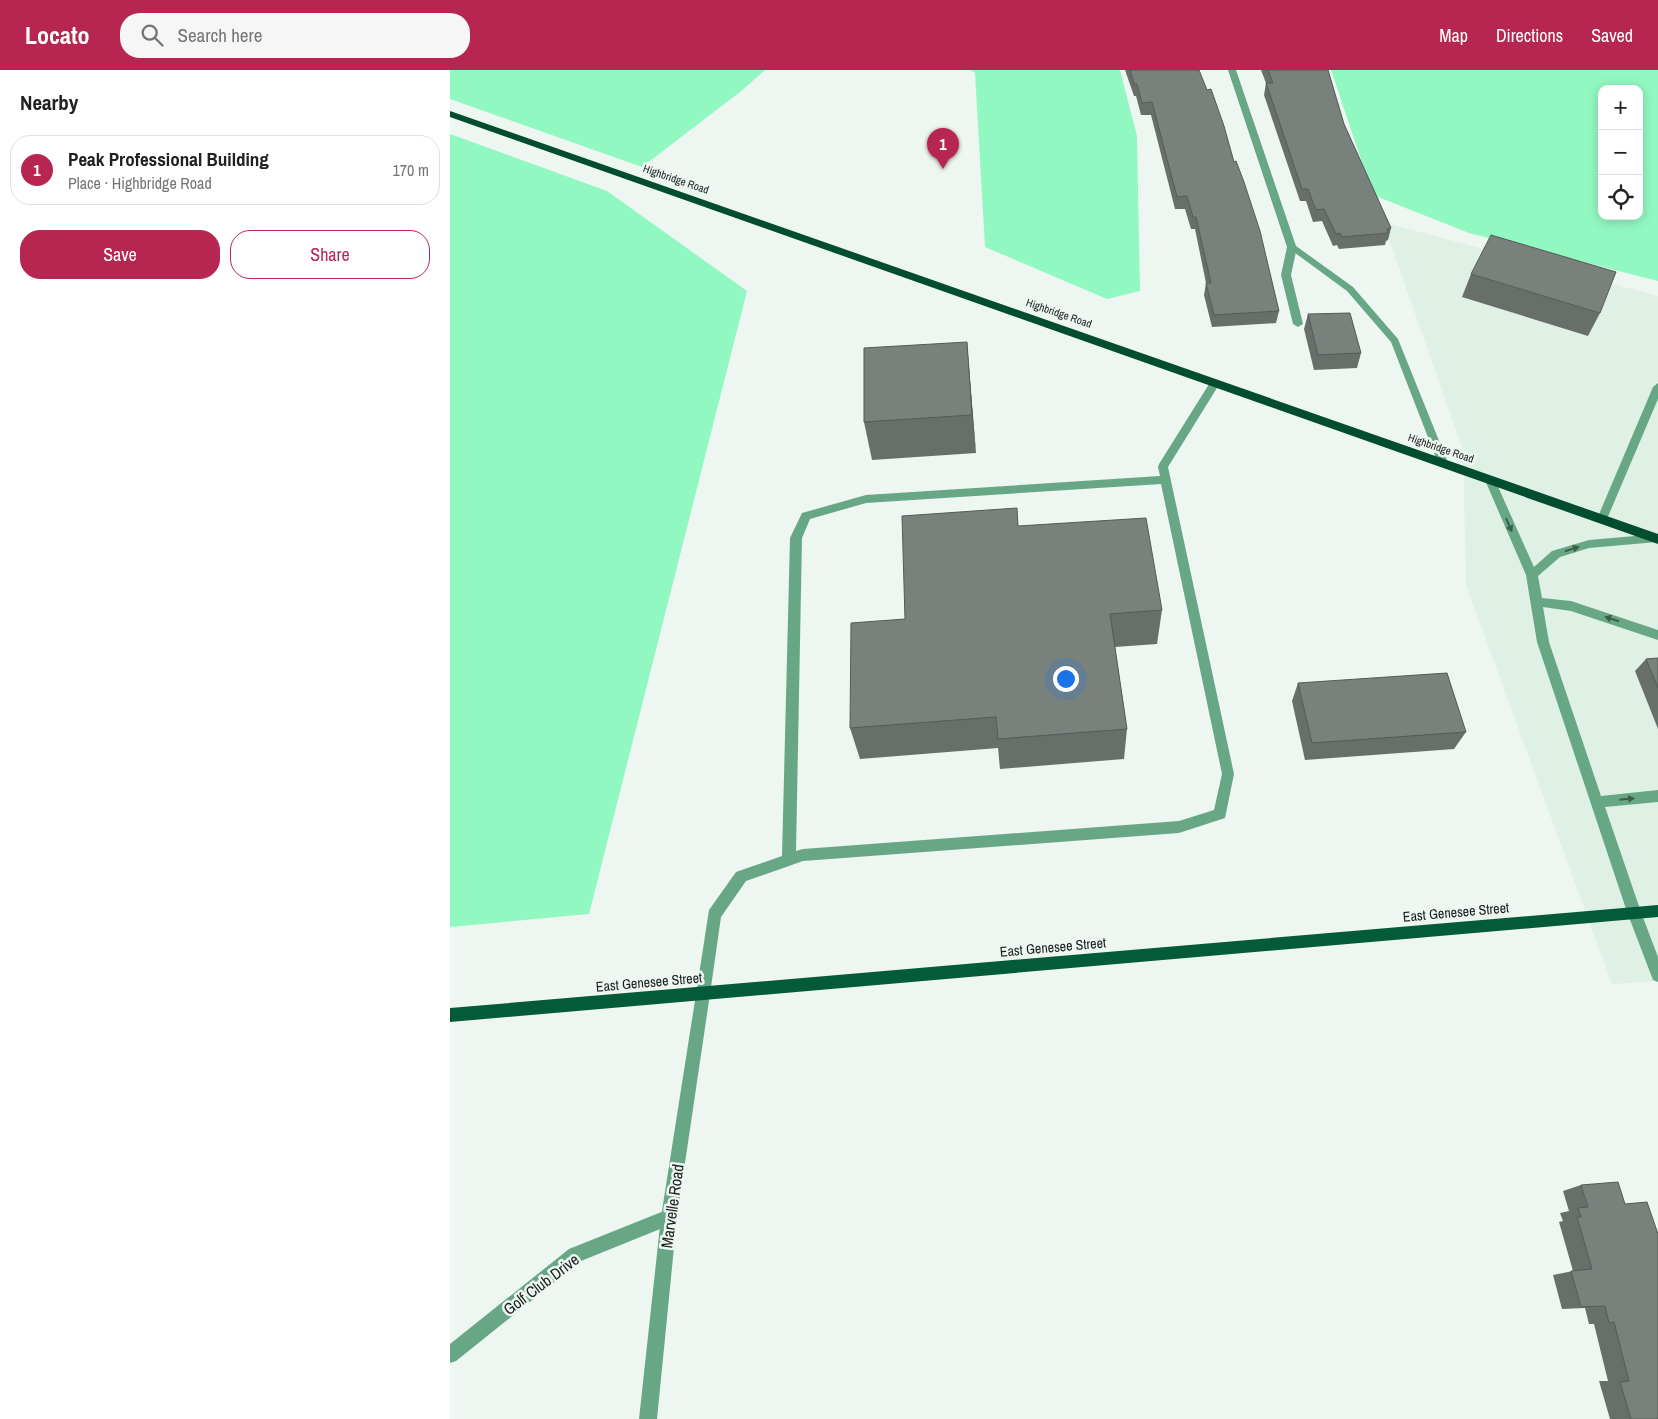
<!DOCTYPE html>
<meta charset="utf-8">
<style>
:root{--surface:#fff;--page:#f6f6f6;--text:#202124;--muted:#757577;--line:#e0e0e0;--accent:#b72651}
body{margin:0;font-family:"Archivo Narrow",sans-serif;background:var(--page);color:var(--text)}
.controls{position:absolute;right:15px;top:15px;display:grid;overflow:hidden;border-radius:10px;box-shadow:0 2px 12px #0003}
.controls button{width:45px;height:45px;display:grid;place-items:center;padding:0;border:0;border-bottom:1px solid var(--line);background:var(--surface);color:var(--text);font:25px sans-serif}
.you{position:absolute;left:615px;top:608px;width:18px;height:18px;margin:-12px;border:4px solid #fff;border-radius:50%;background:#1a73e8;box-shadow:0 0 0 8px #1a73e833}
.badge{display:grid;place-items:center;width:32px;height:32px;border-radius:50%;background:var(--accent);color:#fff;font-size:16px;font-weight:700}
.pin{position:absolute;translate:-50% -41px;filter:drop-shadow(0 1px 2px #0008)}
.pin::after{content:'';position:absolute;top:26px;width:18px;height:15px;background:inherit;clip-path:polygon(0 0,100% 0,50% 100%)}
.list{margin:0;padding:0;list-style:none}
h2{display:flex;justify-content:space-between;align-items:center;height:65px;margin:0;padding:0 20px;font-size:21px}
h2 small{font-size:16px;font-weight:400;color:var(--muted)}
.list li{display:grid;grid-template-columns:32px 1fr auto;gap:15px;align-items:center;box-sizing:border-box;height:70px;margin:0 10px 10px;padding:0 10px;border:1px solid var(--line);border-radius:20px}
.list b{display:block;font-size:19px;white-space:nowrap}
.list p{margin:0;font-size:16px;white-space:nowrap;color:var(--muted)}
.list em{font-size:16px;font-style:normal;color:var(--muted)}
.actions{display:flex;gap:10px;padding:15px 20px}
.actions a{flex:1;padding:11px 0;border:1px solid var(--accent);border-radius:20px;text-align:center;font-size:18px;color:var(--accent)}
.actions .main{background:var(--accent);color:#fff}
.icon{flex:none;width:28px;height:28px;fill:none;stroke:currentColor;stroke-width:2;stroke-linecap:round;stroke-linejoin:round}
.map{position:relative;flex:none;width:1208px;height:1349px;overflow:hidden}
header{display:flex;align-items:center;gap:30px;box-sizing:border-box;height:70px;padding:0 25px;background:var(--accent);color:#fff}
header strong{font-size:24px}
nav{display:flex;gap:28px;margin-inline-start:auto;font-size:18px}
.search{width:350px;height:45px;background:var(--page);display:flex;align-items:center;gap:12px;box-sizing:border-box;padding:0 18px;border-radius:20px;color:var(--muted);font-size:19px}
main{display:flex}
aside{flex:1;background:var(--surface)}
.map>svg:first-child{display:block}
.built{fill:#dff0e5}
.green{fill:#92f8c2;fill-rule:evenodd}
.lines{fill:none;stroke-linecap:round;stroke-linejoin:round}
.service{fill:#68a785;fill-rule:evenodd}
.minor{fill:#68a785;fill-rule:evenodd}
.primary{fill:#045b3a;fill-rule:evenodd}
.trunk{fill:#024c30;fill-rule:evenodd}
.wall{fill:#686f6b}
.shaded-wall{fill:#555a57}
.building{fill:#79817c;stroke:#555a57}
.oneway{fill:#3e5c4c}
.labels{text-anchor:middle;stroke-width:5;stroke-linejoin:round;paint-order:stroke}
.far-street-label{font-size:11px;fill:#1c1f1d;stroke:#edf6f1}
.street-label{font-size:14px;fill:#1c1f1d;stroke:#edf6f1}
.near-street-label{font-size:16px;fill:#1c1f1d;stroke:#edf6f1}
</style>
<header>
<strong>Locato</strong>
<div class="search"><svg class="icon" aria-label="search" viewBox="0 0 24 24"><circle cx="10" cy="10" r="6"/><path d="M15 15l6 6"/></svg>Search here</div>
<nav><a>Map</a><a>Directions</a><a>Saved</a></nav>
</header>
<main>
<aside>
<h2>Nearby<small></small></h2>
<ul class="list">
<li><span class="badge">1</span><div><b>Peak Professional Building</b><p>Place · Highbridge Road</p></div><em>170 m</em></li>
</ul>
<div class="actions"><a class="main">Save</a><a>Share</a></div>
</aside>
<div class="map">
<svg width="1208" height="1349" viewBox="0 0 1208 1349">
<rect width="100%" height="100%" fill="#edf6f1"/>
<polygon class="built" points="933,152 1208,226 1208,911 1162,914 1016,515 1013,380"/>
<g class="green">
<polygon points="0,0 315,0 290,22 192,97 0,29"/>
<polygon points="520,0 670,0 687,66 690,221 657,229 535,177 525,3"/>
<path d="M881,0h327v211l-189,-48 -96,-38zM1152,19h37v127h-37z"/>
<polygon points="0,64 157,121 297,221 139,844 0,857"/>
</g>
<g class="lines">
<g class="service">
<polygon points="842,174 847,177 841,205 853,254 848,257 843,254 831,205 837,177"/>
<path d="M765,309l5,4 -52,84 66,307 -9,44 -46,15 -376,28 -57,20 -25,36 -11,77 -2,5 -5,2 -5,-2 -2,-5 13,-84 27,-38 46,-16 8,-318 12,-25 64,-18 294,-19 -2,-9 1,-3 52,-83zM711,414l61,290 -8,36 -35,11 -376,28 -7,2 6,-313 8,-19 56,-16z"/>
<polygon points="1208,313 1208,329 1157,449 1156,452 1148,452 1147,449 1203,317"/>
<polygon points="1040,406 1045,410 1084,497 1102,481 1139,470 1208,464 1207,472 1139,478 1110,487 1088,506 1092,528 1121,531 1208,560 1208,570 1121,541 1093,537 1099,572 1151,726 1208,720 1208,732 1155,737 1191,842 1189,847 1184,848 1179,847 1177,842 1087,572 1076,505 1035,410"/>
<polygon points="219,1139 225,1141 227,1147 225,1153 131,1191 6,1291 0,1293 0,1274 119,1179"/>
</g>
<g class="minor">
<polygon points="778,0 786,0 846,176 903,217 948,269 998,393 997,396 993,397 988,393 941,272 897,221 837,177"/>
<polygon points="1184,836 1189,837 1208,887 1208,912 1203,910 1177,842 1179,837"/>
<polygon points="253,917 258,919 260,924 227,1147 207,1349 189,1349 211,1147 246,924 248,919"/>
</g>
<polygon class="primary" points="1208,835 1208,847 0,952 0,938"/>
<polygon class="trunk" points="0,41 1208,464 1208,474 0,47"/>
</g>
<g class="wall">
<polygon points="675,0 749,0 784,92 829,241 826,253 762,257 754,225 756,213 745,159 741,159 735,139 725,139 701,45 691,45 686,26 684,26"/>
<polygon points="811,0 878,0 894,54 941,158 938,170 936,171 935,175 889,179 887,175 883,176 872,151 863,152 856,131 850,131 814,25 816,13"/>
<polygon points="1021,204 1150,243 1138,266 1012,227"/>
<polygon points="858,244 911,283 907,298 864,300 854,259"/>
<polygon points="517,272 526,383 422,390 414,352"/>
<polygon points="712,540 707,574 665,577 677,659 674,689 550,699 548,678 410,689 400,658 455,549"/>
<polygon points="1208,588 1208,659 1185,601 1196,589"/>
<polygon points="848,613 1016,662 1004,679 855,690 842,631"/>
<polygon points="1131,1115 1208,1349 1160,1349 1149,1311 1158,1311 1144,1254 1139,1254 1135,1238 1112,1239 1103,1205 1123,1201 1109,1152 1113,1151 1110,1143 1119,1141 1113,1121"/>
</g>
<polygon class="shaded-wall" points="517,272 520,311 526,383 522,345"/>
<g class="building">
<polygon points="680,0 749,0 757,20 761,19 774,56 784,92 786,91 794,112 810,161 829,241 764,245 756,213 761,213 746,147 743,147 737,126 727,127 702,32 692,33 687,14 684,14"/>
<polygon points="818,0 878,0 894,54 941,158 937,159 938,163 892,167 890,163 886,164 874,139 866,140 858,119 852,119 816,13 823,13"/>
<polygon points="1041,165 1166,202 1150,243 1021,204"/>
<polygon points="900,243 911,283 868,285 858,244"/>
<polygon points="517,272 522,345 414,352 414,278"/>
<polygon points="567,438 568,456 696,448 712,540 660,544 677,659 548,669 546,647 400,658 401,553 455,549 452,446"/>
<polygon points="1208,588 1208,618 1196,589"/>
<polygon points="997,603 1016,662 862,673 848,613"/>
<polygon points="1168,1112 1175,1134 1197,1132 1208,1164 1208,1349 1181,1349 1170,1312 1179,1311 1164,1252 1159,1253 1155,1236 1131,1237 1121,1201 1142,1199 1127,1147 1131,1147 1128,1138 1138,1137 1131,1115"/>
</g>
<defs><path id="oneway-solid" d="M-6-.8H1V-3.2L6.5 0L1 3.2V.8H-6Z" transform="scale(1.25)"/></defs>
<g class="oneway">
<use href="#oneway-solid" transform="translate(1059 455) rotate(67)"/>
<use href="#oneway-solid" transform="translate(1122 479) rotate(-17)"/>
<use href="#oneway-solid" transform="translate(1162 549) rotate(-162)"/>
<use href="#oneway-solid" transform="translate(1177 729) rotate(-6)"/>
</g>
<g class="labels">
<g class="far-street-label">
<text transform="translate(226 109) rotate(19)" y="4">Highbridge Road</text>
<text transform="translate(609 243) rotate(19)" y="4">Highbridge Road</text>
<text transform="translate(991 378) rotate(19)" y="4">Highbridge Road</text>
</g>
<g class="street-label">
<text transform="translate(1006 842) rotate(-5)" y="5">East Genesee Street</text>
<text transform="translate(603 877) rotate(-5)" y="5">East Genesee Street</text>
<text transform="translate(199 912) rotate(-5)" y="5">East Genesee Street</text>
</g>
<g class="near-street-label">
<text transform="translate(222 1136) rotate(-82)" y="6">Marvelle Road</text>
<text transform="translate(91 1214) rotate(-37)" y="6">Golf Club Drive</text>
</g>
</g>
</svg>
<div class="controls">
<button>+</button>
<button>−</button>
<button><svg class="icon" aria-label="locate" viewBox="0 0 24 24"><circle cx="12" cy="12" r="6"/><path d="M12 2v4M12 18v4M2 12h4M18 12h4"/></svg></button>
</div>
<div class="you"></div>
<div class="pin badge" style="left:493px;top:99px">1</div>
</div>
</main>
